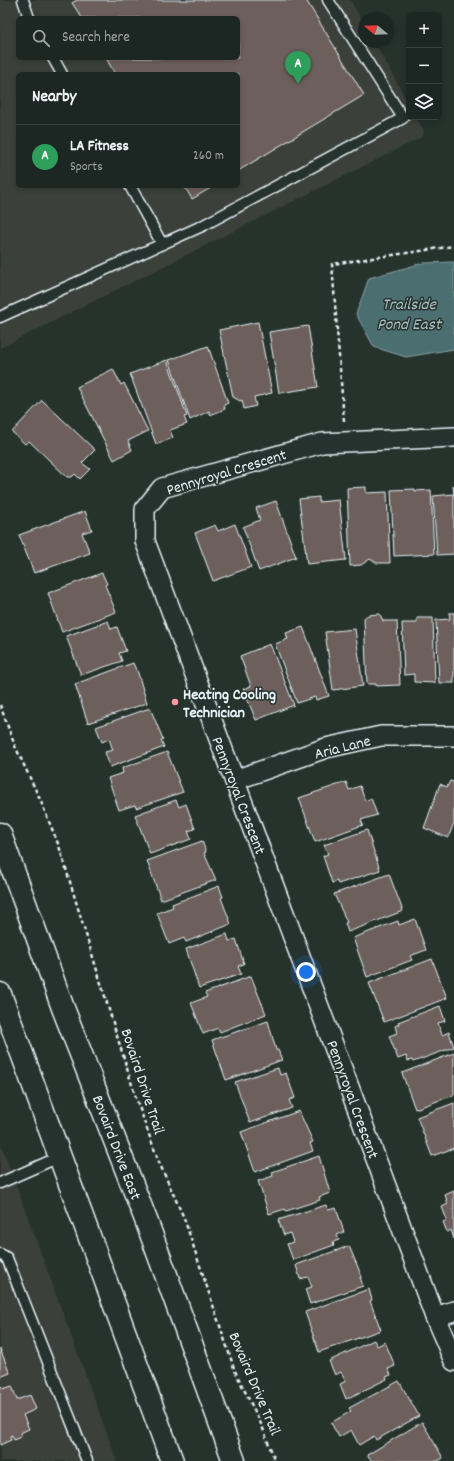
<!DOCTYPE html>
<meta charset="utf-8">
<style>
:root{--surface:#1c2622;--page:#29322f;--text:#f1f3f6;--muted:#a0a5a5;--line:#3a4340;--accent:#ea580c}
body{margin:0;font-family:Dekko,sans-serif;background:var(--page);color:var(--text)}
.controls{position:absolute;right:12px;top:12px;display:grid;overflow:hidden;border-radius:6px;box-shadow:0 2px 6px #0003}
.controls button{width:36px;height:36px;display:grid;place-items:center;padding:0;border:0;border-bottom:1px solid var(--line);background:var(--surface);color:var(--text);font:20px sans-serif}
.compass{position:absolute;left:358px;top:12px;width:36px;height:36px;border-radius:50%;background:var(--surface);box-shadow:0 2px 6px #0003;rotate:289deg}
.you{position:absolute;left:306px;top:972px;width:14px;height:14px;margin:-10px;border:3px solid #fff;border-radius:50%;background:#1a73e8;box-shadow:0 0 0 6px #1a73e833}
.badge{display:grid;place-items:center;width:26px;height:26px;border-radius:50%;background:var(--accent);color:#fff;font-size:13px;font-weight:700}
.pin{position:absolute;translate:-50% -33px;filter:drop-shadow(0 1px 2px #0008)}
.pin::after{content:'';position:absolute;top:21px;width:14px;height:12px;background:inherit;clip-path:polygon(0 0,100% 0,50% 100%)}
.list{margin:0;padding:0;list-style:none}
h2{display:flex;justify-content:space-between;align-items:center;height:52px;margin:0;padding:0 16px;font-size:17px}
h2 small{font-size:13px;font-weight:400;color:var(--muted)}
.list li{display:grid;grid-template-columns:26px 1fr auto;gap:12px;align-items:center;box-sizing:border-box;height:64px;padding:0 16px;border-top:1px solid var(--line)}
.list b{display:block;font-size:15px;white-space:nowrap}
.list p{margin:0;font-size:13px;white-space:nowrap;color:var(--muted)}
.list em{font-size:13px;font-style:normal;color:var(--muted)}
.icon{flex:none;width:22px;height:22px;fill:none;stroke:currentColor;stroke-width:2;stroke-linecap:round;stroke-linejoin:round}
.map{position:relative;flex:none;width:454px;height:1461px;overflow:hidden}
.search{position:absolute;background:var(--surface);box-shadow:0 2px 6px #0003;left:16px;top:16px;width:224px;height:44px;display:flex;align-items:center;gap:10px;box-sizing:border-box;padding:0 14px;border-radius:6px;color:var(--muted);font-size:15px}
.panel{position:absolute;background:var(--surface);box-shadow:0 2px 6px #0003;left:16px;top:72px;width:224px;height:116px;border-radius:6px}
.map>svg:first-child{display:block}
.built{fill:#3b413b;fill-rule:evenodd}
.water{fill:#4b6e71;stroke:#8aa2a7}
.building{fill:#6d615c;stroke:#e8f1f8}
.lines{fill:none;stroke-linecap:round;stroke-linejoin:round}
.service-casing{stroke:#e8f1f8;stroke-width:13}
.minor-casing{stroke:#e8f1f8;stroke-width:22}
.secondary-casing{stroke:#e8f1f8;stroke-width:25}
.path{stroke:#e8f1f8;stroke-width:2.5;stroke-dasharray:4 3;stroke-linecap:butt}
.service{stroke:#26332d;stroke-width:10}
.minor{stroke:#26332d;stroke-width:19}
.secondary{stroke:#26332d;stroke-width:22}
.poi-dot{fill:#ff9aa2;stroke:#26332d;stroke-width:1.5}
.labels{text-anchor:middle;stroke-width:3;stroke-linejoin:round;paint-order:stroke}
.street-label{font-size:16px;fill:#e8f1f8;stroke:#26332d}
.poi-label{font-size:16px;font-weight:bold;fill:#e8f1f8;stroke:#26332d;text-anchor:start}
.water-label{font-size:17px;font-style:italic;fill:#a9bdc2;stroke:#26332d}
</style>
<div class="map">
<svg width="454" height="1461" viewBox="0 0 454 1461">
<rect width="100%" height="100%" fill="#26332d"/>
<filter id="ink" filterUnits="userSpaceOnUse"><feTurbulence type="fractalNoise" baseFrequency=".025" numOctaves="2"/><feDisplacementMap in="SourceGraphic" scale="8" xChannelSelector="R" yChannelSelector="G"/><feConvolveMatrix kernelMatrix="1 2 1 2 8 2 1 2 1" color-interpolation-filters="sRGB"/></filter>
<g filter="url(#ink)">
<g class="built">
<path d="M0,0h350l14,24v18h10l35,62v13h7l8,14 -2,6 -422,211zM18,18h220v40h-220zM18,74h220v112h-220z"/>
<polygon points="0,1143 5,1155 117,1461 0,1461"/>
</g>
<polygon class="water" points="454,262 454,349 406,357 374,347 356,314 369,278 423,263"/>
<g class="building">
<polygon points="77,0 306,0 364,95 238,171 238,74 115,74 106,58 238,58 238,18 82,18 72,3"/>
<polygon points="184,186 214,186 192,199"/>
<polygon points="258,322 272,393 254,397 256,406 244,409 242,400 240,401 233,397 219,330"/>
<polygon points="308,326 318,387 279,393 269,332"/>
<polygon points="208,346 228,403 224,405 225,409 210,415 209,411 190,420 169,360"/>
<polygon points="167,360 187,416 184,417 187,424 170,430 173,438 156,444 130,374"/>
<polygon points="113,369 121,385 124,383 148,431 128,441 132,450 114,460 77,387"/>
<polygon points="42,400 95,450 82,463 90,469 80,479 75,474 72,477 67,477 29,441 25,444 12,432"/>
<polygon points="453,486 454,486 454,554 437,555 433,496 454,494"/>
<polygon points="366,487 366,493 387,492 390,563 377,563 370,559 361,565 350,566 347,488"/>
<polygon points="415,489 415,491 431,490 434,554 394,556 391,490"/>
<polygon points="319,497 319,502 339,500 346,560 307,564 299,499"/>
<polygon points="276,501 296,557 259,571 243,527 260,520 256,508"/>
<polygon points="85,511 92,530 82,533 90,553 34,573 19,535"/>
<polygon points="235,524 251,567 213,581 195,533 215,525 218,531"/>
<polygon points="102,573 107,584 105,585 116,612 62,632 48,593"/>
<polygon points="449,613 454,613 454,683 439,683 436,620 450,619"/>
<polygon points="380,614 383,621 397,621 400,685 376,686 376,684 367,684 364,618 368,615"/>
<polygon points="417,618 433,618 435,683 414,682 414,674 404,675 402,623 417,623"/>
<polygon points="108,621 111,629 117,627 126,651 119,653 122,661 81,675 66,636"/>
<polygon points="303,627 329,696 316,700 315,697 297,703 275,644 288,639 286,633"/>
<polygon points="355,629 363,686 333,690 325,632"/>
<polygon points="270,644 294,705 256,720 243,689 251,686 240,656"/>
<polygon points="133,663 136,670 137,670 147,703 88,723 75,684"/>
<polygon points="150,708 163,739 161,740 164,747 110,767 105,752 113,750 109,739 102,742 96,727"/>
<polygon points="167,752 183,792 136,808 135,805 119,810 108,778 123,773 122,768"/>
<polygon points="450,781 454,782 454,823 448,838 424,828 440,784 447,787"/>
<polygon points="346,782 349,790 360,786 365,801 371,798 377,815 361,820 363,825 315,842 299,798"/>
<polygon points="176,800 179,807 186,804 195,829 188,831 191,839 150,854 135,815"/>
<polygon points="367,830 380,870 338,884 337,881 332,883 323,856 328,854 324,845"/>
<polygon points="202,841 206,852 204,853 216,880 161,900 147,861"/>
<polygon points="389,874 403,911 348,932 345,923 347,922 334,894"/>
<polygon points="219,886 223,897 221,898 231,924 186,942 184,938 169,944 157,913 173,907 172,904"/>
<polygon points="415,919 426,950 410,956 412,960 367,977 353,938 398,921 399,925"/>
<polygon points="227,934 229,941 236,939 244,964 238,966 241,974 199,988 186,949"/>
<polygon points="432,959 447,998 384,1022 369,983"/>
<polygon points="251,976 266,1014 220,1032 218,1028 203,1034 191,1003 207,997 205,993"/>
<polygon points="440,1006 445,1021 438,1023 442,1035 449,1032 454,1047 413,1062 412,1060 408,1061 406,1056 398,1059 389,1036 397,1033 395,1026 399,1024 398,1022"/>
<polygon points="268,1021 276,1050 278,1050 282,1060 226,1080 212,1040"/>
<polygon points="454,1053 454,1095 415,1109 402,1073"/>
<polygon points="278,1068 280,1075 286,1073 295,1098 289,1100 292,1108 250,1123 235,1082"/>
<polygon points="454,1103 454,1148 432,1156 417,1117"/>
<polygon points="299,1111 313,1142 310,1143 313,1151 255,1172 241,1132"/>
<polygon points="319,1156 330,1193 319,1197 320,1200 286,1211 285,1209 269,1214 258,1181 273,1176 272,1172"/>
<polygon points="454,1191 454,1239 451,1230 447,1232 443,1222 447,1220 442,1207 448,1204 445,1195"/>
<polygon points="326,1205 328,1210 336,1208 344,1232 337,1235 339,1240 333,1242 334,1245 293,1260 287,1244 293,1242 290,1233 284,1235 278,1220"/>
<polygon points="349,1246 362,1277 360,1277 363,1286 310,1304 305,1289 312,1287 308,1277 300,1279 296,1265"/>
<polygon points="369,1289 372,1300 370,1301 381,1330 319,1352 305,1312"/>
<polygon points="374,1340 377,1346 385,1342 395,1366 388,1369 391,1375 386,1377 387,1379 346,1399 340,1384 346,1381 341,1372 335,1375 329,1361"/>
<polygon points="0,1349 10,1373 0,1377"/>
<polygon points="399,1381 419,1416 376,1440 374,1436 359,1445 351,1430 339,1437 331,1423 351,1411 349,1408"/>
<polygon points="0,1386 1,1386 3,1389 12,1386 17,1400 30,1395 36,1409 23,1415 29,1429 20,1433 22,1436 14,1440 12,1435 10,1436 11,1440 0,1445"/>
<polygon points="422,1422 443,1458 438,1461 371,1461 367,1455"/>
</g>
<g class="lines">
<defs>
<g id="service">
<polyline points="23,0 29,18"/>
<polyline points="53,58 62,74"/>
<polyline points="130,186 162,244"/>
<polyline points="0,317 202,226 403,118 328,0"/>
<polyline points="0,1183 59,1157"/>
<polyline points="0,1254 7,1258 87,1461"/>
</g>
<g id="minor">
<polyline points="454,437 322,443 162,488 145,509 145,541 435,1317 454,1361"/>
<polyline points="235,780 326,748 381,736 454,736"/>
<polyline points="435,1317 454,1311"/>
</g>
<g id="secondary">
<polyline points="0,834 63,1008 146,1220 234,1461"/>
<polyline points="0,994 172,1461"/>
</g>
</defs>
<use href="#service" class="service-casing"/>
<use href="#minor" class="minor-casing"/>
<use href="#secondary" class="secondary-casing"/>
<g class="path">
<polyline points="344,421 332,264 454,246"/>
<polyline points="0,705 15,746 39,797 59,846 136,1098 158,1160 184,1218 235,1371 262,1426 275,1461"/>
</g>
<use href="#service" class="service"/>
<use href="#minor" class="minor"/>
<use href="#secondary" class="secondary"/>
</g>
</g>
<circle class="poi-dot" cx="175" cy="702" r="4"/>
<g class="labels">
<g class="street-label">
<text transform="translate(226 471) rotate(-17)" y="6">Pennyroyal Crescent</text>
<text transform="translate(342 746) rotate(-14)" y="6">Aria Lane</text>
<text transform="translate(240 795) rotate(69)" y="6">Pennyroyal Crescent</text>
<text transform="translate(144 1081) rotate(72)" y="6">Bovaird Drive Trail</text>
<text transform="translate(354 1099) rotate(70)" y="6">Pennyroyal Crescent</text>
<text transform="translate(118 1147) rotate(69)" y="6">Bovaird Drive East</text>
<text transform="translate(256 1383) rotate(67)" y="6">Bovaird Drive Trail</text>
</g>
<g class="poi-label">
<text x="183" y="699">Heating Cooling<tspan x="183" dy="18">Technician</tspan></text>
</g>
<g class="water-label">
<text x="409" y="309">Trailside<tspan x="409" dy="20">Pond East</tspan></text>
</g>
</g>
</svg>
<div class="controls">
<button>+</button>
<button>−</button>
<button><svg class="icon" aria-label="layers" viewBox="0 0 24 24"><path d="M12 4l9 5-9 5-9-5zM3 14l9 5 9-5"/></svg></button>
</div>
<svg class="compass" viewBox="-18 -18 36 36"><path d="M0-13l5 13h-10z" fill="#e53935"/><path d="M0 13l5-13h-10z" fill="#a0a5a5"/></svg>
<div class="you"></div>
<div class="pin badge" style="left:298px;top:84px;background:#2e9e5b">A</div>
<div class="search"><svg class="icon" aria-label="search" viewBox="0 0 24 24"><circle cx="10" cy="10" r="6"/><path d="M15 15l6 6"/></svg>Search here</div>
<section class="panel">
<h2>Nearby<small></small></h2>
<ul class="list">
<li><span class="badge" style="background:#2e9e5b">A</span><div><b>LA Fitness</b><p>Sports</p></div><em>260 m</em></li>
</ul>
</section>
</div>
